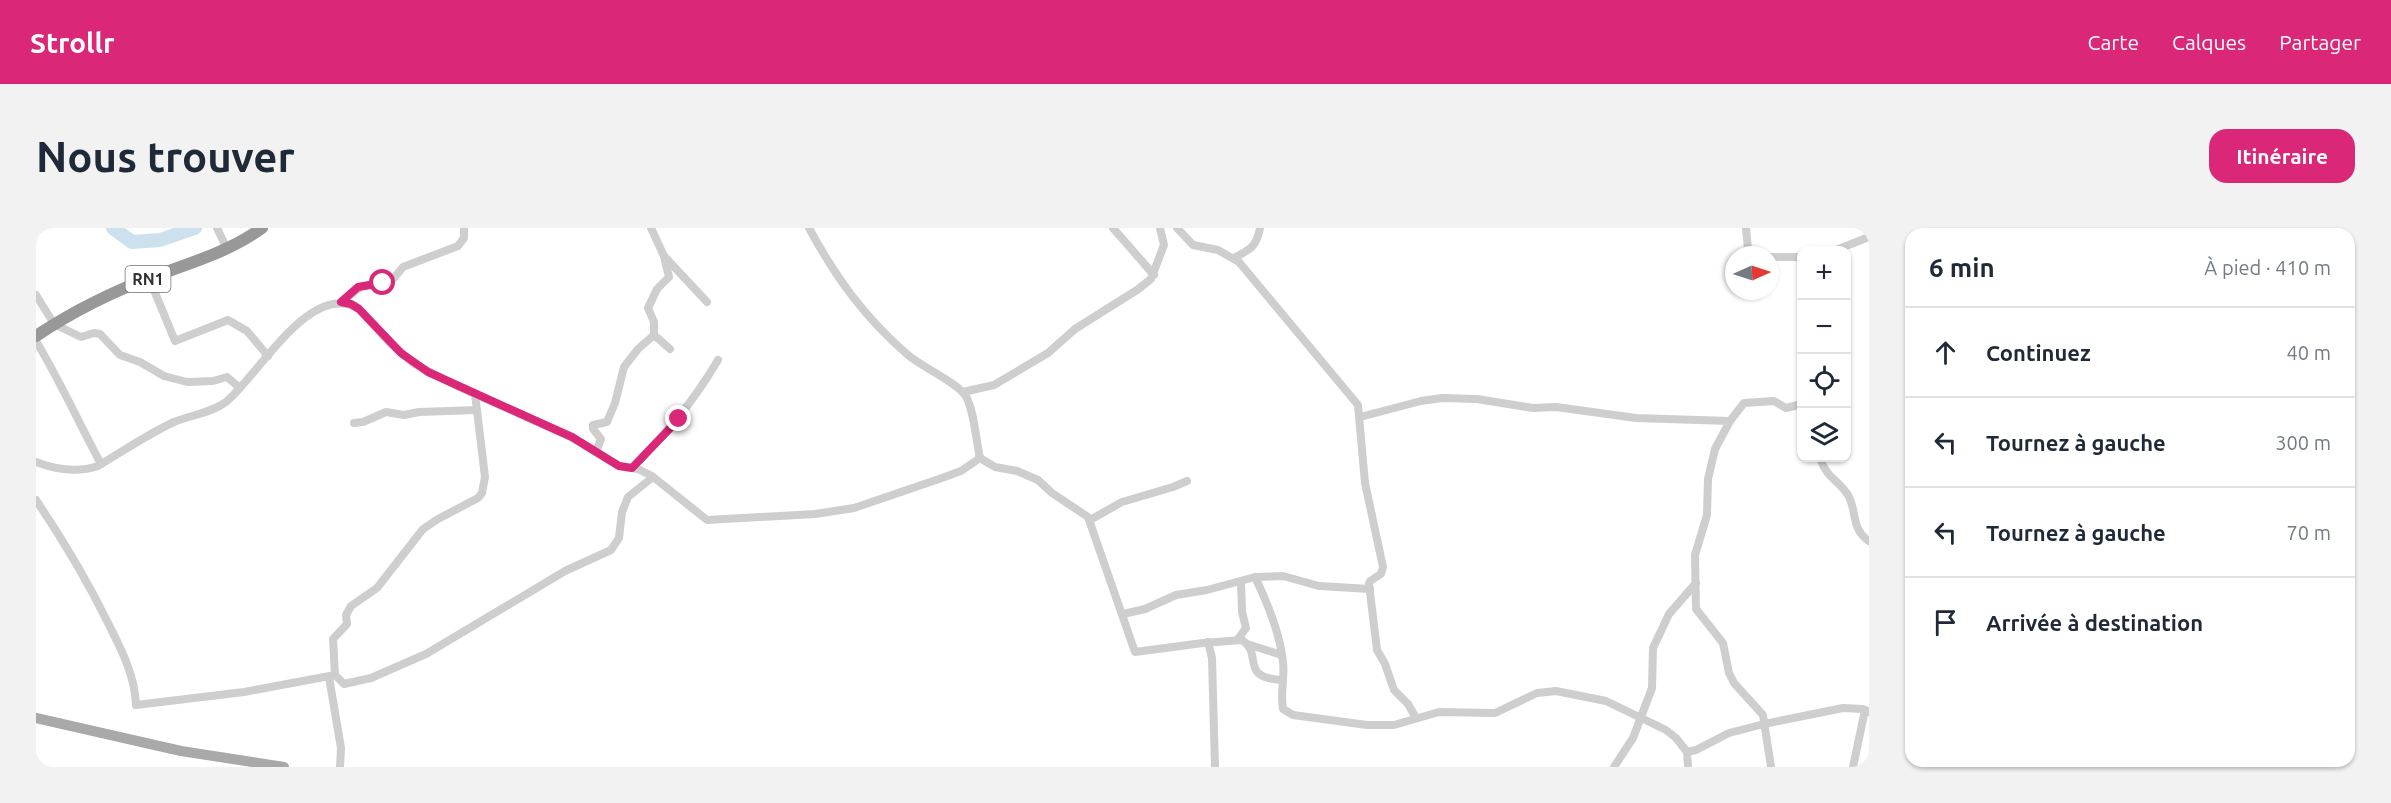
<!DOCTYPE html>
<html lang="fr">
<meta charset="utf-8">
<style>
:root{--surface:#fff;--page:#f2f2f3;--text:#1f2937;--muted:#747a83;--line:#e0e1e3;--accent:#db2777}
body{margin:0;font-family:Ubuntu,sans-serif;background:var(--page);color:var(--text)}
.controls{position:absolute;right:18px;top:18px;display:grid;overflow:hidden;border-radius:12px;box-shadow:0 2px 4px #0004}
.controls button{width:54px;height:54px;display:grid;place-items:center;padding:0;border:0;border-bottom:2px solid var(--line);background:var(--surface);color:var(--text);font:30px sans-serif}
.compass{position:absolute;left:1689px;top:18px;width:54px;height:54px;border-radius:50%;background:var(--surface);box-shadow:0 2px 4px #0004;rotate:87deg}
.stop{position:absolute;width:18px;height:18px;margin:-14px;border:4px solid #db2777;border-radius:50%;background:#fff}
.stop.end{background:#db2777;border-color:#fff;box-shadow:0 2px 6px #0008}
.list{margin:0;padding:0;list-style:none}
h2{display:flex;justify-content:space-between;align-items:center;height:78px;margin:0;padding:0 24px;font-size:26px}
h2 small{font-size:20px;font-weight:400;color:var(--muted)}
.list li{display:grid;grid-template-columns:39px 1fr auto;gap:18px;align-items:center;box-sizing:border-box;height:90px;padding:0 24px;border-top:2px solid var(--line)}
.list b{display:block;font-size:22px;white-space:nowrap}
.list em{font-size:20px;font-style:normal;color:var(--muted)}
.icon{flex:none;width:33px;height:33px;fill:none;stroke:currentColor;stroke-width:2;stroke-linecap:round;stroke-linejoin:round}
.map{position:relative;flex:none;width:1833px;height:539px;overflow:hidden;border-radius:18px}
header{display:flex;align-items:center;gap:36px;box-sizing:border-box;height:84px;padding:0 30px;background:var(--accent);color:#fff}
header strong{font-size:28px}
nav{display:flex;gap:33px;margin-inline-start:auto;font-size:21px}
.intro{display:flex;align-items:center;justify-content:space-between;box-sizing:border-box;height:144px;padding:0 36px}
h1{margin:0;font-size:42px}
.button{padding:15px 27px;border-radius:18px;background:var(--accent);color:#fff;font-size:21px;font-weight:700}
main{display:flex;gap:36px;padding:0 36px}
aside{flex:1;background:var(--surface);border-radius:18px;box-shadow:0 2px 4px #0004}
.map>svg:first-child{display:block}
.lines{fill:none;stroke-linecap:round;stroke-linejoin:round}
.river{stroke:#cce0ed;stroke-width:14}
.minor{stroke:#cecece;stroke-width:8}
.major{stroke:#a9a9a9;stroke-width:10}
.highway{stroke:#989898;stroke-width:12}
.route{stroke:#db2777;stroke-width:8}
.labels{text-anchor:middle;stroke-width:6;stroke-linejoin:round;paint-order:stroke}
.shield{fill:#fff;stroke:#6f6f6f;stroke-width:1.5}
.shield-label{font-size:16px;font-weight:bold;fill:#313131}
</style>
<header>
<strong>Strollr</strong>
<nav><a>Carte</a><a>Calques</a><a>Partager</a></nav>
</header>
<div class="intro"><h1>Nous trouver</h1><a class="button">Itinéraire</a></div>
<main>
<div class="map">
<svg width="1833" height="539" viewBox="0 0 1833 539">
<rect width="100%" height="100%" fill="#fff"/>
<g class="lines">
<polyline class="river" points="77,0 96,14 124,12 159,0"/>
<g class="minor">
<polyline points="181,0 191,21"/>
<polyline points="615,0 628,28 671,74"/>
<path d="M773,0c27,50 56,90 99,127 14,12 48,27 57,40 9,13 11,46 15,63l15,9 22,4 21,9 14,13 36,24 47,135 68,-9 39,-3c22,15 -4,38 41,40"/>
<polyline points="1077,0 1118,47"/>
<polyline points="1141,0 1157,17 1182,22 1203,34 1322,177 1329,255 1347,339 1345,346 1334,353 1333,356 1341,422 1349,436 1358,462 1372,476 1380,490"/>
<polyline points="1710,0 1712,21 1722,27"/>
<polyline points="1800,22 1833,9"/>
<polyline points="628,28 633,49 621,61 612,80 618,94 618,107 634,121"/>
<polyline points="1734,29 1766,29"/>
<path d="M1198,30c16,-9 22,-10 26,-30"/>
<polyline points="113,50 139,113 192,92 211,103 232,128"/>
<polyline points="0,67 18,96 45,109 58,105 64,106 84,127 104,134 128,148 151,154 177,153 191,149 204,160"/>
<polyline points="305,74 326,58 353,53 358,50 367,39 422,18 428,10 428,0"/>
<path d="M0,113c24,40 43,82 65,123"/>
<polyline points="927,164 958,157 1012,125 1039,101 1101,62 1115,51 1128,17 1124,0"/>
<polyline points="1324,189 1385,173 1406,170 1441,171 1497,180 1520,179 1600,190 1694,193 1679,221 1672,251 1671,287 1659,327 1660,381 1687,415 1693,445 1698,455 1727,487 1735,539"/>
<polyline points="1694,193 1708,175 1738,173 1750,180 1766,176"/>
<polyline points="318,195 327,194 350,184 368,187 383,184 441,182"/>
<polyline points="560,224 565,211 557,201 557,197 571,194 579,175 588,139 602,121 618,107"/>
<path d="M1784,230c7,21 18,21 28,37 9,15 3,35 21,46"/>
<path d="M0,234c21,8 41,11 62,4 25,-15 50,-32 76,-44 17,-7 37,-9 52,-20 32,-26 85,-123 133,-93l30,33 24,21 42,22 116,52 48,29 19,3 14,7 55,44 108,-6 39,-6 85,-29 22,-8 19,-13"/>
<path d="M596,240c35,-36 60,-64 86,-108"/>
<path d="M0,272c27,40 51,80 72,123 13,26 27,52 28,82l108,-13 91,-17 9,9 27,-6 55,-24 139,-83 46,-21 8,-12 3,-26 6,-15 25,-20"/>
<polyline points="1054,292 1086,274 1137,259 1151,253"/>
<path d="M1219,349c13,27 25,56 28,85 2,15 -3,32 0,47l10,6 74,10h27l45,-13 56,1 42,-20 19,-2 50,10 60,29 10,8 11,14 1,15"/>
<polyline points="1087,386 1109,381 1140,367 1171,362 1219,349 1247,348 1283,358 1334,361"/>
<polyline points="1202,411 1210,400 1206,384 1205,354"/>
<polyline points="1172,414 1176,430 1179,539"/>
<polyline points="1211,416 1246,427"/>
<polyline points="299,447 297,411 311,396 310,387 315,378 341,360 387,301 402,291 442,270 446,265 449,249 439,166"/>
<polyline points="293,449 305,520 304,539"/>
<polyline points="1651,524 1660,522 1693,505 1728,496 1807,480 1827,481 1833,484"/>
<polyline points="1578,539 1597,510 1616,460 1617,420 1633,386 1660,355"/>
<polyline points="1817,539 1829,482"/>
</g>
<polyline class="major" points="0,490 145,523 248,539"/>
<path class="highway" d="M0,108c36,-24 76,-44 116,-59 38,-14 77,-25 110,-49"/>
</g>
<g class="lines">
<polyline class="route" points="347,55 322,59 305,74 315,76 323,81 365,125 392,144 536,209 583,238 596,240 643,191"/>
</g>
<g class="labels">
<rect class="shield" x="89.5" y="38" width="45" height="26" rx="4.5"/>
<g class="shield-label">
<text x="112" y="57">RN1</text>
</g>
</g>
</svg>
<div class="controls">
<button>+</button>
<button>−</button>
<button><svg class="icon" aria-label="locate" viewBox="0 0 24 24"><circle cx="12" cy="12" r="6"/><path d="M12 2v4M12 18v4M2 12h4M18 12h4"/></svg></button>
<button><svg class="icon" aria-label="layers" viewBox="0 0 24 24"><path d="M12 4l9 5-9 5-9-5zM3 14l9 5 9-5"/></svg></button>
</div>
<svg class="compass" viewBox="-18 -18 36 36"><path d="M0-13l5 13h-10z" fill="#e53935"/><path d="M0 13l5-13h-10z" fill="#747a83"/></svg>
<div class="stop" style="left:347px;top:55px"></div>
<div class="stop end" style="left:643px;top:191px"></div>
</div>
<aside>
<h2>6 min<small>À pied · 410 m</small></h2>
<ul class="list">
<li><svg class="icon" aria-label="ahead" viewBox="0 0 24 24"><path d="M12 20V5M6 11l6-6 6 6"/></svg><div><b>Continuez</b></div><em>40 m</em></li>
<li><svg class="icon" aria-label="left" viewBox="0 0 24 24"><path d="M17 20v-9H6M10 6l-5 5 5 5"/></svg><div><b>Tournez à gauche</b></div><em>300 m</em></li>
<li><svg class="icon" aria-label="left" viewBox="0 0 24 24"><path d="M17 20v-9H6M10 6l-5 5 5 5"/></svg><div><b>Tournez à gauche</b></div><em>70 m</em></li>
<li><svg class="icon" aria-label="arrive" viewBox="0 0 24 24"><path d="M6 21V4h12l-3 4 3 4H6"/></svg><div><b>Arrivée à destination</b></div></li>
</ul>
</aside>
</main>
